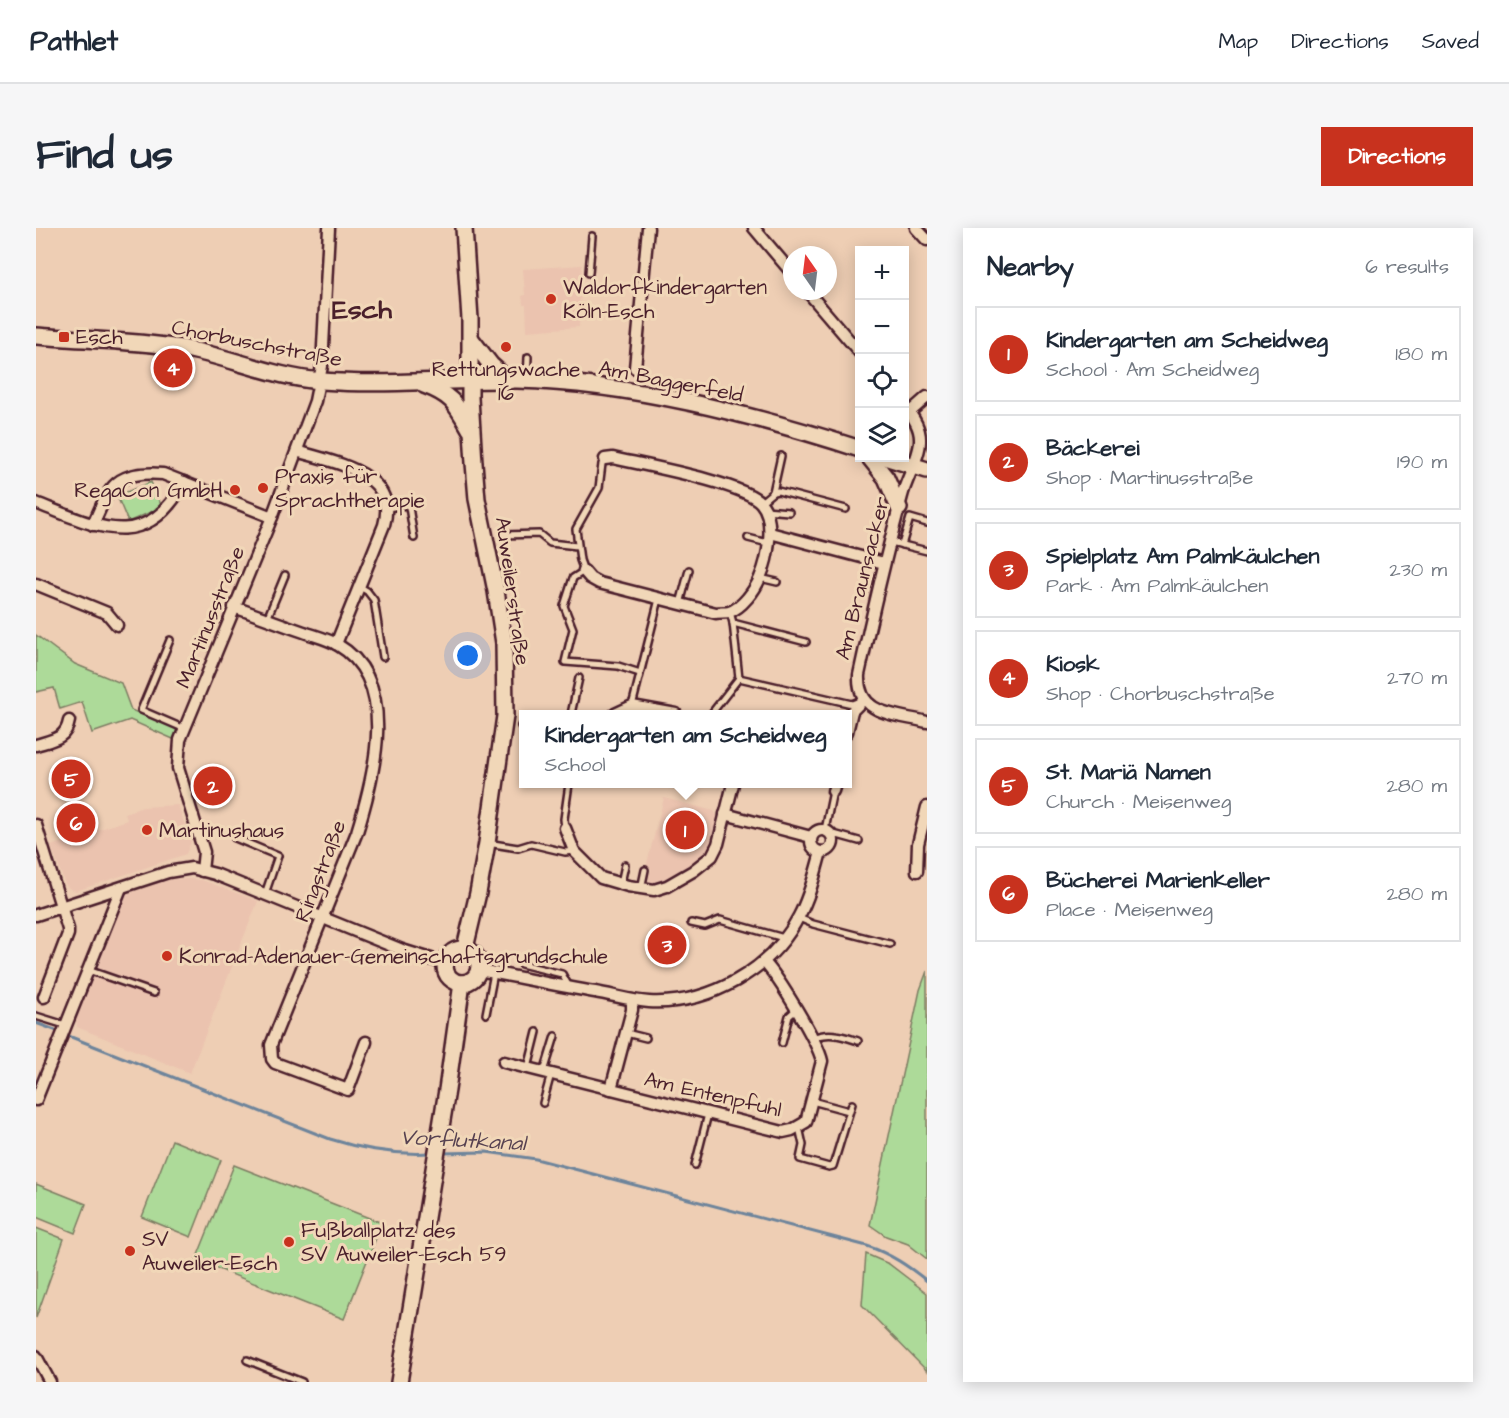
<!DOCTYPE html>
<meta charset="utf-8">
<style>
:root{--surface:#fff;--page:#f6f6f7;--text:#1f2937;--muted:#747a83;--line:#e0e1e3;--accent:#c8321e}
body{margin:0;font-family:"Architects Daughter",sans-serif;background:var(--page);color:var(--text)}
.controls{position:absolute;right:18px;top:18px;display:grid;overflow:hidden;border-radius:0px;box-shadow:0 3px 15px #0003}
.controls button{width:54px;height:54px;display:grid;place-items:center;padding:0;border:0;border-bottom:2px solid var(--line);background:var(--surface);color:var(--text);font:30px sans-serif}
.compass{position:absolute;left:747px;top:18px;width:54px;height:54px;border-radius:50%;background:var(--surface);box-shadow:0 3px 15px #0003;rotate:346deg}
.you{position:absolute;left:432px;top:428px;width:21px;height:21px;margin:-15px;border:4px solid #fff;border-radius:50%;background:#1a73e8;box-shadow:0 0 0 9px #1a73e833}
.badge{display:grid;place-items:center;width:39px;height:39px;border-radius:50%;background:var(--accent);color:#fff;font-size:20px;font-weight:700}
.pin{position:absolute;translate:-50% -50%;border:3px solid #fff;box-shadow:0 2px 6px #0006}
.popup{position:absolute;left:483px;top:482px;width:333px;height:78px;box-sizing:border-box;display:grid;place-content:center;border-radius:0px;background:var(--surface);filter:drop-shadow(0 2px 4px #0005);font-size:20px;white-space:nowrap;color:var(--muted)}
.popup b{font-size:22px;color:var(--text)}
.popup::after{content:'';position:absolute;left:50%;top:100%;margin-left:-12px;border:12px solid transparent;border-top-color:var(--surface)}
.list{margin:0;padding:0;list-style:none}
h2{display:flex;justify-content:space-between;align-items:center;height:78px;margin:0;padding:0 24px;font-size:26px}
h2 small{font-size:20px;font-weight:400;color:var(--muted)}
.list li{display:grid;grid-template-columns:39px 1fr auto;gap:18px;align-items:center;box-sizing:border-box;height:96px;margin:0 12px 12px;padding:0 12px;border:2px solid var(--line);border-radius:0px}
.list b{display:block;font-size:22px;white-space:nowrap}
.list p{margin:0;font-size:20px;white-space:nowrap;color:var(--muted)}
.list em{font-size:20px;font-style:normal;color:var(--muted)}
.icon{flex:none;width:33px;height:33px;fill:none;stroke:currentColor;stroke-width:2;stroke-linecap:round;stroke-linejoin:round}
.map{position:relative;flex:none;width:891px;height:1154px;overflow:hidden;border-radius:0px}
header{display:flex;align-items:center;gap:36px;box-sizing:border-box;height:84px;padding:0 30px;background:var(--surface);border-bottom:2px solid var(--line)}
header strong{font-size:28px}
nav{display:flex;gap:33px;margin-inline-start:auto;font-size:21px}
.intro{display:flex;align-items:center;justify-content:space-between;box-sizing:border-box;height:144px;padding:0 36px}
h1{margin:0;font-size:42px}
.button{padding:15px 27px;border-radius:0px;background:var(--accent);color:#fff;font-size:21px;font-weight:700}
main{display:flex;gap:36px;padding:0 36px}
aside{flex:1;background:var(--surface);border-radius:0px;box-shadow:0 3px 15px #0003}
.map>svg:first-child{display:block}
.built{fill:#ebc3af}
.green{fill:#adda99;stroke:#7c7c62;stroke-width:1.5}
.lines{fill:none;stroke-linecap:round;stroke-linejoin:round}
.stream{stroke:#6d849b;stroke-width:3}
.lane-casing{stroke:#4a1f2b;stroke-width:10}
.street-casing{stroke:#4a1f2b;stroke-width:15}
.secondary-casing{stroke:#4a1f2b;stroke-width:20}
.lane{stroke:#f1d7b8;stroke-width:5}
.street{stroke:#f1d7b8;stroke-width:10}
.secondary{stroke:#f1d7b8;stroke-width:15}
.poi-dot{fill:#c8321e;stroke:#f1d7b8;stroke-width:2}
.labels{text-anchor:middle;stroke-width:6;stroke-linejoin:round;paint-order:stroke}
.poi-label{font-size:21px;fill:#4a1f2b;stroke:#f1d7b8;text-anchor:start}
.street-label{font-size:21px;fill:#4a1f2b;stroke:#f1d7b8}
.water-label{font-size:22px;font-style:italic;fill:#564150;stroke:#f1d7b8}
.district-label{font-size:27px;font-weight:bold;fill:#4a1f2b;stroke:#f1d7b8}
</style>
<header>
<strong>Pathlet</strong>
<nav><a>Map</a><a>Directions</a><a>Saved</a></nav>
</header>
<div class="intro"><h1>Find us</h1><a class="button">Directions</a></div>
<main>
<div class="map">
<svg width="891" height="1154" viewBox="0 0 891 1154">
<rect width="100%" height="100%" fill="#eeceb4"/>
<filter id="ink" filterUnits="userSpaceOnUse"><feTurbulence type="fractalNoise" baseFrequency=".0167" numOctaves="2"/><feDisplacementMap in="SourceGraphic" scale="12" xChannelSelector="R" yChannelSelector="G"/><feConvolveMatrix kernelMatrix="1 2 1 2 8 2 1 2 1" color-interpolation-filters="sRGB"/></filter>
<g filter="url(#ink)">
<g class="built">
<polygon points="546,37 543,99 491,103 490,77 487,77 487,75 486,68 489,67 487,41"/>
<polygon points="628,570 678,583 682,589 673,620 665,630 627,653 612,656 615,641 610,639"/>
<polygon points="142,577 155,614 150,626 40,663 34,661 29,656 15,618 91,592 89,585 107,579"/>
<polygon points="137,650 166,652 222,673 154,845 41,799 39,783 86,670 90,666"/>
</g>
<g class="green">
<polygon points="115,254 126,279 92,294 81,268"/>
<polygon points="0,407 39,436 85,455 95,482 141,501 137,511 94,492 56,505 46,474 24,481 18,460 0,464"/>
<polygon points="622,705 646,711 640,728 617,722"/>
<polygon points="891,743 891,1031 872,1016 850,1008 834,997 884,762"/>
<polygon points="136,912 185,932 155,1009 106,989"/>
<polygon points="198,937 346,995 308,1091 160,1032"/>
<polygon points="0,956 50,976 39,1005 0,989"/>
<polygon points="0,1000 28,1011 0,1090"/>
<polygon points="830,1026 853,1036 891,1065 891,1143 826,1077"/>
</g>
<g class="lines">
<g class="stream">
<polyline points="0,795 24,804"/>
<path d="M30,807l264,104c34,11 66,16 101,14"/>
<path d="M405,925l45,-1 50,7 331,87c24,8 41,20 60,35"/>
</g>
<defs>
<g id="lane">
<polyline points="553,45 556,8"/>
<polyline points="491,151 492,129"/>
<polyline points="569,231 566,236 563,260 540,301 544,332 548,343 537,350 528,378 537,401 529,434 582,438 604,445"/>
<polyline points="737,264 745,228"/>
<polyline points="725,274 737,264 742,263 810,281"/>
<polyline points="351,280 370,277 373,279 378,310"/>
<polyline points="729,282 753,284"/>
<polyline points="467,307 503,306 514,315 541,318"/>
<polyline points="712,310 732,315"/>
<polyline points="855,314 891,323"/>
<polyline points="866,317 874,290 891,295"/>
<polyline points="724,350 741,354"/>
<polyline points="324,359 331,363 338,372 347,429"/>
<polyline points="644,376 653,342"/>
<polyline points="694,384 697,395 703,450"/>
<polyline points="231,391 249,347"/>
<polyline points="697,395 770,414"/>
<polyline points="134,412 105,482 149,501"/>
<polyline points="703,450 816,476 821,474"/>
<polyline points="596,478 623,371"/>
<polyline points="535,486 543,450"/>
<polyline points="675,486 703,450"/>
<polyline points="485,498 487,499"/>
<polyline points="529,600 528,591 533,556"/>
<polyline points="789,602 797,563"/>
<polyline points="794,605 823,613"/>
<polyline points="199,610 242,628 229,666"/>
<polyline points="451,615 482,620 495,616 529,624 538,623"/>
<polyline points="585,655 589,637"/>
<polyline points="605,661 609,642"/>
<polyline points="763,690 777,696 854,716"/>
<polyline points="655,695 669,698 684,692 748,710"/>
<polyline points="485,736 526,746 532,757"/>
<polyline points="52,742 118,765"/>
<polyline points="450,786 458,745"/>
<polyline points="0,788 29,797"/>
<polyline points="590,805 610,810"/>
<path d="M777,810c16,-7 29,-2 45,3"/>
<polyline points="746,815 753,788 760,782"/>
<polyline points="492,840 501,804"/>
<polyline points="508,844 519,808"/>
<polyline points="776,873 813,883"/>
<polyline points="507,875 515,846"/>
<polyline points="763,899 767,917 764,931 793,939 797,938 816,876"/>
<polyline points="659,937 672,886"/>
<polyline points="211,1132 266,1154"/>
</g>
<g id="street">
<polyline points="718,0 756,45"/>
<polyline points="880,0 891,12"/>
<polyline points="771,63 824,125"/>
<polyline points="599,140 612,0"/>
<path d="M868,178c8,9 16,21 16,33 1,16 -14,40 -18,57 -16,59 -30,119 -43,179 -2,41 37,39 68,47"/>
<polyline points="874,184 891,169"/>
<path d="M261,223c37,12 102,21 87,74l-48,119"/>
<path d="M0,275c59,23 110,52 148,-21"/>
<path d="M57,297c17,-40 22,-54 70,-51l109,43"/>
<polyline points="734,305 848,335"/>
<path d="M548,343l6,7 9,5 117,30c4,-1 10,0 13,-1 13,-4 26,-22 31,-34 8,-19 16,-58 1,-75 -17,-20 -118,-38 -148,-45l-8,1"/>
<polyline points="0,356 71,385 81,397"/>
<path d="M198,379c23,8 46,17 70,25 11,4 24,7 34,13 62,36 36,132 19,187l-86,213 1,14 3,4 73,27 18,-48"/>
<polyline points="579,486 596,478 640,486"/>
<polyline points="811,504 816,483 827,472"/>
<path d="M0,517c16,-5 30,-6 33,-24"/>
<polyline points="797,563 799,556"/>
<polyline points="689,586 775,609"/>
<polyline points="0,597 32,701 32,706 8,769"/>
<polyline points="529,600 538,623 565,650 592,658 618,662 631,658 657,643 676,628 682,616 697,556"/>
<circle cx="786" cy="613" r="11"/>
<polyline points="166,643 168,624 142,540 144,512 236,289 279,173 286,138 293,0"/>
<polyline points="881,643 882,616 891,579"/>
<polyline points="0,687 132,644 156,640 179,646 366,722 408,735"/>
<path d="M443,742c38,7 77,15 116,22 18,3 36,9 54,10 60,3 123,-32 150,-86 11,-20 16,-43 22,-64"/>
<path d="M468,834l279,70 9,-2 14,-8 16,-61c-4,-19 -44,-85 -58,-99"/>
<polyline points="575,861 596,782 596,772"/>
<polyline points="0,872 85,660"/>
<polyline points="0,1128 14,1154"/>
</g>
<g id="secondary">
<polyline points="428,0 434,91 434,170 438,235 441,271 460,363 468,415 469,488 451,615 442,665 429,720"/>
<path d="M0,108c48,4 97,4 145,12 46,8 95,30 141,33 65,5 130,-2 195,-1 114,3 234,34 343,69"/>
<polyline points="435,111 455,137 473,153"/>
<path d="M388,157c28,10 32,19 46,44"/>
<polyline points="834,230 850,250 863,280"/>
<polyline points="852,230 891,242"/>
<circle cx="426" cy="738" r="17"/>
<polyline points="363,1154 411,862 426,755"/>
</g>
</defs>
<use href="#lane" class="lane-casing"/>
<use href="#street" class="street-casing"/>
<use href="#secondary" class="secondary-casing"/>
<use href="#lane" class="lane"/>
<use href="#street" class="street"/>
<use href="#secondary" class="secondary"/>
</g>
</g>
<g class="poi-dot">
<circle cx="515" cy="71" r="6"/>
<rect x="22" y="103" width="12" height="12" rx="3"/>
<circle cx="470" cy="119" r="6"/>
<circle cx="227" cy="260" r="6"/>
<circle cx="199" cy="262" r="6"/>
<circle cx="111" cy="602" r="6"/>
<circle cx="131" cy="728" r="6"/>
<circle cx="253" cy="1014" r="6"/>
<circle cx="94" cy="1023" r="6"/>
</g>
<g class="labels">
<g class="poi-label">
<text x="527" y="66">Waldorfkindergarten<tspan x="527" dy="24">Köln-Esch</tspan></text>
<text x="40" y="116">Esch</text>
<text x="470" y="148" text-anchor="middle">Rettungswache<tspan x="470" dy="24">16</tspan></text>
<text x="239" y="255">Praxis für<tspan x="239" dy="24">Sprachtherapie</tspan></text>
<text x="187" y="269" text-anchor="end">RegaCon GmbH</text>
<text x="123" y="609">Martinushaus</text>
<text x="143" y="735">Konrad-Adenauer-Gemeinschaftsgrundschule</text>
<text x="265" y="1009">Fußballplatz des<tspan x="265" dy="24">SV Auweiler-Esch 59</tspan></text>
<text x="106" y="1018">SV<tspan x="106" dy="24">Auweiler-Esch</tspan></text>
</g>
<g class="street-label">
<text transform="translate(221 115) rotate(11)" y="7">Chorbuschstraße</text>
<text transform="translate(635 153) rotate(11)" y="7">Am Baggerfeld</text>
<text transform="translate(826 350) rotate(-76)" y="7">Am Braunsacker</text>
<text transform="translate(477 363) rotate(82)" y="7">Auweilerstraße</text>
<text transform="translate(174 389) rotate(-68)" y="7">Martinusstraße</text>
<text transform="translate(284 643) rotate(-69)" y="7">Ringstraße</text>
<text transform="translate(677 866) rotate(13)" y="7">Am Entenpfuhl</text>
</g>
<g class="water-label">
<text transform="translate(427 911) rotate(3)" y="8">Vorflutkanal</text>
</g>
<g class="district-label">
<text x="326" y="90">Esch</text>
</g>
</g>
</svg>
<div class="controls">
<button>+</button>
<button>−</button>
<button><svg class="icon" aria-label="locate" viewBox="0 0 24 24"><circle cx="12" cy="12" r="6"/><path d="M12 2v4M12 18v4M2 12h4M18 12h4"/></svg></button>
<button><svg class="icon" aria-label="layers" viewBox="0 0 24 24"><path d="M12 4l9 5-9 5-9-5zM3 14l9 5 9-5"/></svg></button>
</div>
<svg class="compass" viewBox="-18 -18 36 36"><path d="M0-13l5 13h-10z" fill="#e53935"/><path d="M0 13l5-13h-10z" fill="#747a83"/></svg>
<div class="you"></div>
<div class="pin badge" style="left:649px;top:602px">1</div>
<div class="popup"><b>Kindergarten am Scheidweg</b>School</div>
<div class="pin badge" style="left:177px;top:558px">2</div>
<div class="pin badge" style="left:631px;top:717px">3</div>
<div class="pin badge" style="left:137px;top:140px">4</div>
<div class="pin badge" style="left:35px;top:551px">5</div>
<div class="pin badge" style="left:40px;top:595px">6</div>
</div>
<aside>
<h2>Nearby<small>6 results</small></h2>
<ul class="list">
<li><span class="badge">1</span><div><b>Kindergarten am Scheidweg</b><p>School · Am Scheidweg</p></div><em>180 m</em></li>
<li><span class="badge">2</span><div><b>Bäckerei</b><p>Shop · Martinusstraße</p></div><em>190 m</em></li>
<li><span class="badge">3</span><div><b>Spielplatz Am Palmkäulchen</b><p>Park · Am Palmkäulchen</p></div><em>230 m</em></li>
<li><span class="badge">4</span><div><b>Kiosk</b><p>Shop · Chorbuschstraße</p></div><em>270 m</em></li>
<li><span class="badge">5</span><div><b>St. Mariä Namen</b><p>Church · Meisenweg</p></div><em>280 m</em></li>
<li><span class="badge">6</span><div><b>Bücherei Marienkeller</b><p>Place · Meisenweg</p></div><em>280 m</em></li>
</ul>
</aside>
</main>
